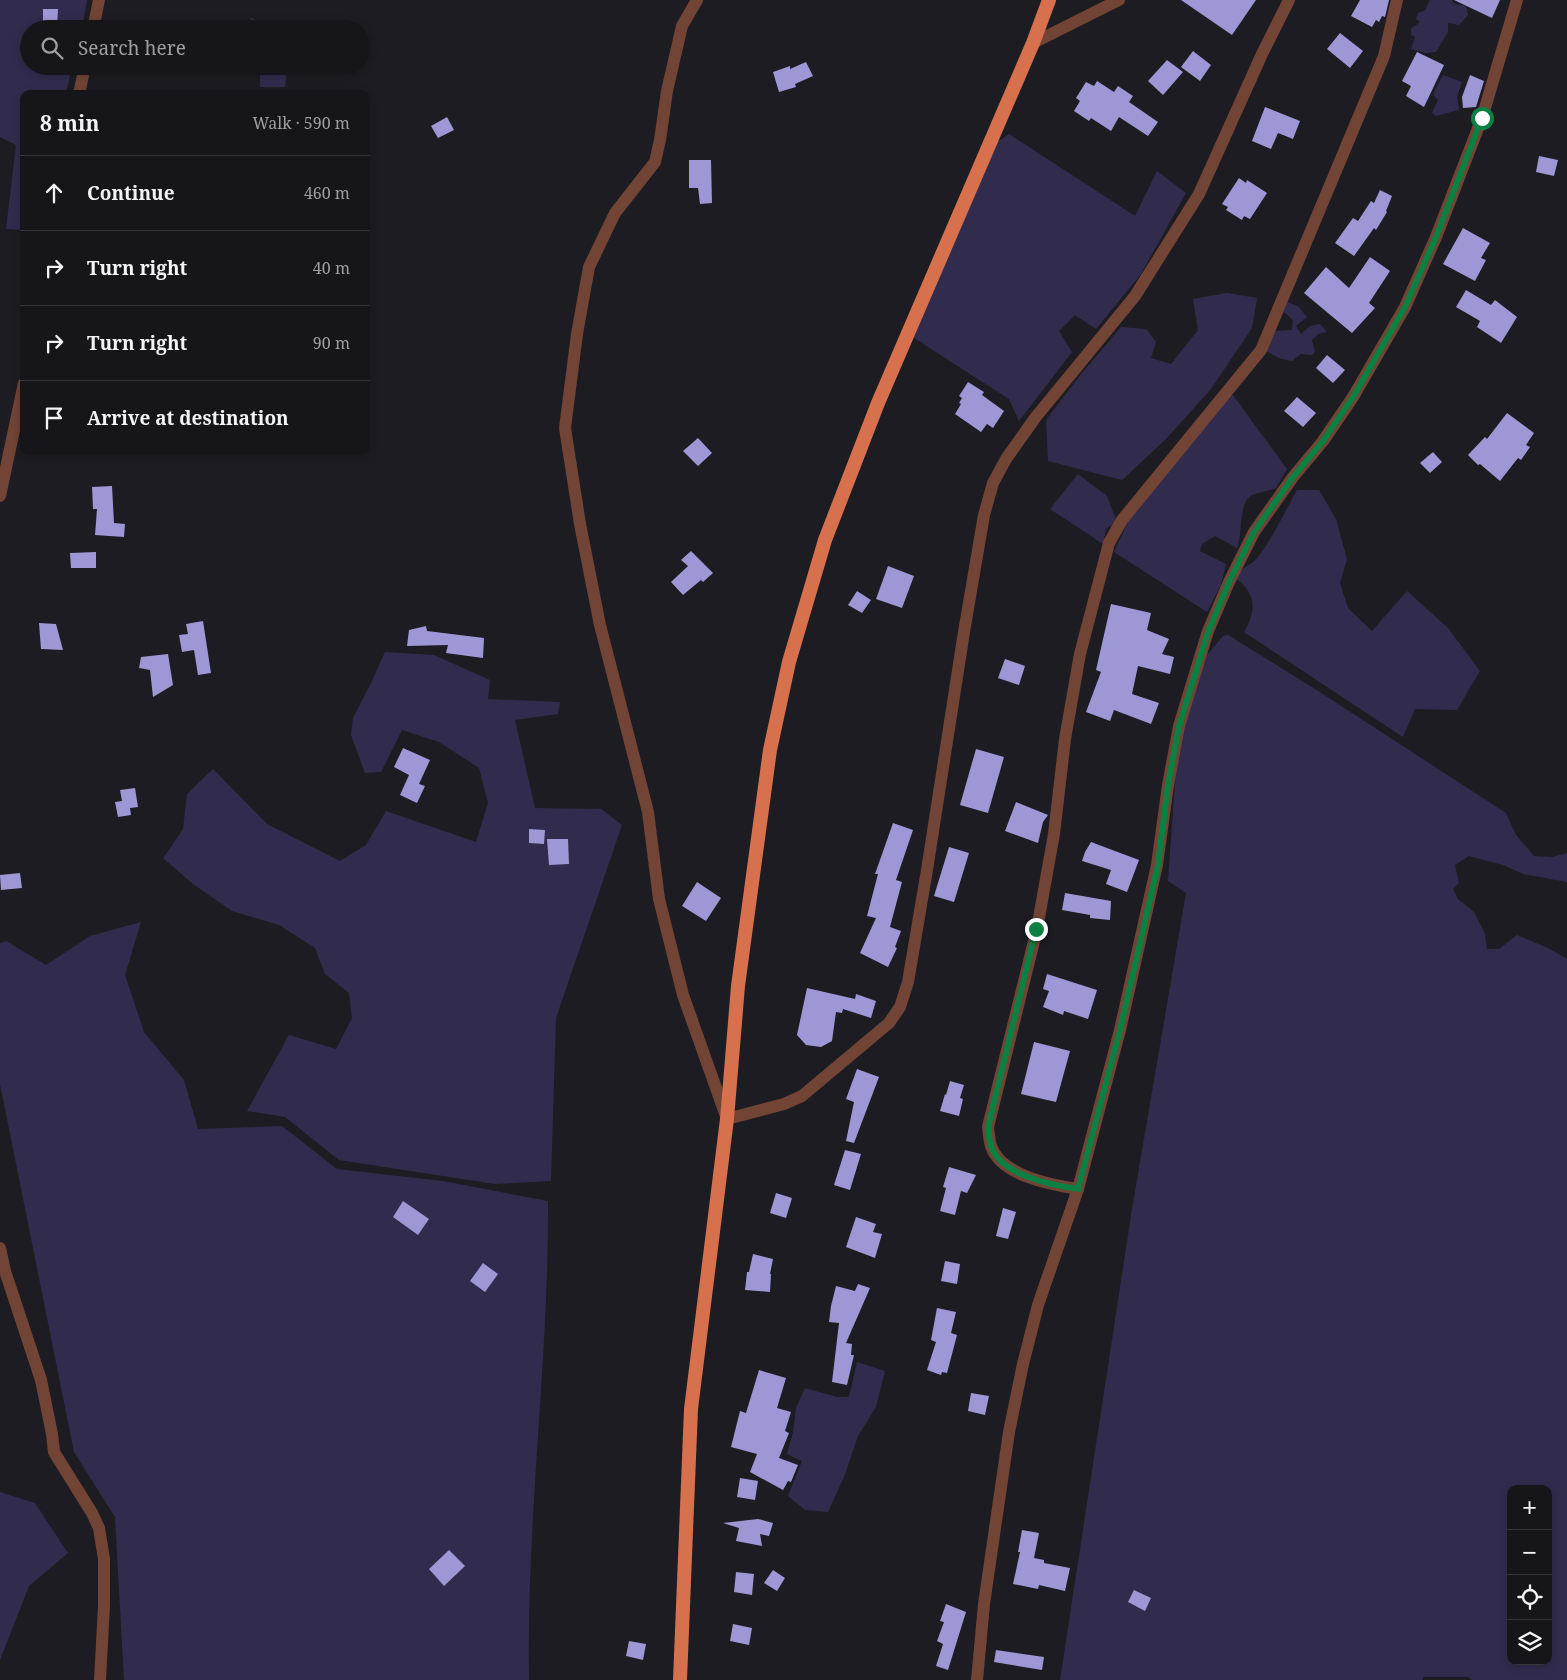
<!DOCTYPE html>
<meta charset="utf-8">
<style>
:root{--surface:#16151a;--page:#1f1e23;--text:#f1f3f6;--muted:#9e9fa2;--line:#353439}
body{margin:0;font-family:"Noto Serif",serif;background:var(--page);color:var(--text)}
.controls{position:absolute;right:15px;bottom:15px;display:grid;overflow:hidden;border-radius:10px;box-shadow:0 2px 8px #0003}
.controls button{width:45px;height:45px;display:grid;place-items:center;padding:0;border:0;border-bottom:1px solid var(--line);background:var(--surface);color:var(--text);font:25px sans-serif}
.stop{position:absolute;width:15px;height:15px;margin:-11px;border:4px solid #0b8043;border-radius:50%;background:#fff}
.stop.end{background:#0b8043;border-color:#fff;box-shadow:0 1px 5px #0008}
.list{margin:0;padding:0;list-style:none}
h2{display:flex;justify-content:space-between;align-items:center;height:65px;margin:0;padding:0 20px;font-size:21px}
h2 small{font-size:16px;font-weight:400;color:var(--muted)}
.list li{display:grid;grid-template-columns:32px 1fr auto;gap:15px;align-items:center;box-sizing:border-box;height:75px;padding:0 20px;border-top:1px solid var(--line)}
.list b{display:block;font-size:19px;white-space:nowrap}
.list em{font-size:16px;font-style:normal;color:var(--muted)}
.icon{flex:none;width:28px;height:28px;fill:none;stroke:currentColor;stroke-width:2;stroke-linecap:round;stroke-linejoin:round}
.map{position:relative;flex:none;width:1567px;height:1680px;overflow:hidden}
.search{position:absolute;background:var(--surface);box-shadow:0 2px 8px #0003;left:20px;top:20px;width:350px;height:55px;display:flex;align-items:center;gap:12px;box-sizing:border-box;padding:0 18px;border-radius:28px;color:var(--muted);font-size:19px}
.panel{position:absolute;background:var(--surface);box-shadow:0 2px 8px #0003;left:20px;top:90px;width:350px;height:365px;border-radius:10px}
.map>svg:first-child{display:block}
.green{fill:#312c4d;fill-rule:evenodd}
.building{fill:#9e97d5}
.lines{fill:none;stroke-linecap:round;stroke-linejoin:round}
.minor{stroke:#724435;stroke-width:12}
.trunk{stroke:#d7704c;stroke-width:14}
.route{stroke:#0b8043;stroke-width:6}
</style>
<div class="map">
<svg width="1567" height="1680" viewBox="0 0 1567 1680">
<rect width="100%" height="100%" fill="#1d1c22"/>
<g class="green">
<polygon points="0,0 87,0 82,29 29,29 29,66 72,66 66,94 24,94 24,230 6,229 16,145 0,137"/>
<polygon points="1430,0 1451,0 1455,4 1466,6 1468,15 1459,25 1448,23 1448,32 1436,52 1425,53 1411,49 1415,37 1411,35 1411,29 1420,22 1416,19 1418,13 1425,10"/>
<polygon points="250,17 265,25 267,29 254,29"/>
<polygon points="260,66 290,66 287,68 285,87 260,87"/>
<polygon points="1443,75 1462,82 1457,96 1459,110 1436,116 1432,113 1438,100 1433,94"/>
<polygon points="1009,134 1135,216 1157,171 1186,193 1141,274 1096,329 1075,315 1059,331 1072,352 1019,421 1009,399 914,338 954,233 996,143"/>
<polygon points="1227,293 1257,298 1252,328 1211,389 1166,439 1122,480 1048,461 1046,420 1082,373 1121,327 1146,329 1156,342 1151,358 1171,364 1198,330 1193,299"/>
<polygon points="1287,302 1298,306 1307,317 1296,326 1301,334 1310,326 1320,324 1327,332 1318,334 1312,340 1315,351 1312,355 1301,354 1292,361 1281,359 1266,351 1274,331 1292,330 1293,320 1284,312"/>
<path d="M1233,395l54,74 -11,19c-8,3 -17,4 -24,7 -14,7 -9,39 -15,53l-22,-12 -13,8 -2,7 26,13 -5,21 -14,27 -93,-60 17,-37 95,-117z"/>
<polygon points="1078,474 1107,496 1117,522 1106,529 1103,544 1050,509"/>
<path d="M1297,490h22l17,29 11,40 -7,24 8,25 24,23 35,-40 41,37 32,43 -23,39 -42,-1 -12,28 -159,-105c12,-20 13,-39 -8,-53 7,-15 13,-11 21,-21 16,-20 27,-45 40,-68z"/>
<path d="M1228,635l87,54 191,124 10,22 18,21 18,1 15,-4v29l-44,-8 -20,-9 -34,-9 -14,9 4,18 -6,6 5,10 16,13 11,22 2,15h12l18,-14 31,13 19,11v721h-95l-4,-3h-45v3h-363l72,-471 54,-316 -18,-12 8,-114 10,-54 21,-58 16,-19zM1511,1489h37v172h-37z"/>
<polygon points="385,652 434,655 490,680 488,699 560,702 558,714 515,720 535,808 601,809 622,825 556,1018 551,1181 495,1184 339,1160 285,1117 247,1111 289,1035 336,1049 352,1018 349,993 325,974 315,948 279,925 232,911 193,884 163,858 183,829 187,794 213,769 267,824 340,861 366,845 386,811 476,842 488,803 479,768 439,742 402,730 381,772 365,773 351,735 353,718 371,683"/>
<path d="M141,922l-16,53 19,57 40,48 14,49 84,-3 55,43 106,12 105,20c1,160 -22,319 -19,479h-405l-9,-163 -41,-65 -74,-368v-141l6,-2 40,24 44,-29z"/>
<polygon points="857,1362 885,1371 876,1407 858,1436 844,1477 828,1512 805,1510 788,1496 802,1461 787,1454 793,1432 796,1408 805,1388 837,1397 849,1397"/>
<polygon points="0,1492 35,1503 68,1553 29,1586 0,1660"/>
</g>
<g class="building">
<polygon points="1181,0 1256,0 1232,35"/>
<polygon points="1360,0 1389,0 1385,17 1382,16 1379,22 1376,20 1372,27 1351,16"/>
<polygon points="1454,0 1500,0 1492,18"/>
<polygon points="43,9 58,9 57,29 43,29"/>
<polygon points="1340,33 1363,51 1350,68 1327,49"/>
<polygon points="1193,51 1211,65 1200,81 1181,67"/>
<polygon points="1417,52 1444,65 1424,107 1406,96 1411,86 1402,81"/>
<polygon points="1167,60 1183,72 1163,95 1148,81"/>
<polygon points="806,62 813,76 795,84 796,87 779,92 773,72 790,66 790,69"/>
<polygon points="1470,75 1484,81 1476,107 1463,108 1462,97"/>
<polygon points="1097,81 1114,92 1118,86 1133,96 1129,102 1158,122 1148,136 1119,117 1111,131 1091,118 1089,121 1074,111 1080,101 1076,98 1086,82 1094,86"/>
<polygon points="1265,107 1300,121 1293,139 1278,133 1271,149 1252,141"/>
<polygon points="447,117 454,130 438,138 431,126"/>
<polygon points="1539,156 1558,160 1554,176 1536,172"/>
<polygon points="689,160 711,160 712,203 700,204 698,188 689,188"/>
<polygon points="1239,178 1246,183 1247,180 1267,193 1250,219 1244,216 1242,220 1226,210 1228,207 1222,204"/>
<polygon points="1380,190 1392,196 1386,211 1387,212 1376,230 1374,228 1354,256 1335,243 1353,218 1358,221 1371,201 1374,203"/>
<polygon points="1463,228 1490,243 1481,258 1486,260 1475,281 1443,264"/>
<polygon points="1370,257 1390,271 1369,303 1375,308 1352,333 1304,293 1326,267 1349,288"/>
<polygon points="1466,290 1491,305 1495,300 1517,317 1501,343 1477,327 1480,321 1456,307"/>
<polygon points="1327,355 1345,370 1333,383 1316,368"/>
<polygon points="968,382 984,392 982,395 1004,411 993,428 987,424 981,432 955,414 961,404 959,403 962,398 959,396"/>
<polygon points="1297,397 1316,413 1303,427 1284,411"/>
<polygon points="1507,413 1534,433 1526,445 1530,447 1521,460 1518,458 1500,481 1480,464 1478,465 1468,455 1485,437 1487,439"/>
<polygon points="698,438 712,453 698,466 683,451"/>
<polygon points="1433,452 1442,462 1430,473 1420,463"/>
<polygon points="112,486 114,523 125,524 124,537 95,535 97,509 93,509 92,487"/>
<polygon points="691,551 713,573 703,582 701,580 683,595 671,582 688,566 681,560"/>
<polygon points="96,552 96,568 71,568 70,553"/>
<polygon points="888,566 914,576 902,608 876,599"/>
<polygon points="857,591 871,600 862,613 848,605"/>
<polygon points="1111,604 1151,613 1147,630 1169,639 1162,654 1174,657 1170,674 1138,666 1132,694 1159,703 1151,724 1114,710 1110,721 1086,712 1101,672 1096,670"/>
<polygon points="203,621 211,673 198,675 194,650 182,652 179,635 188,634 186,624"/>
<polygon points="39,623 56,624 63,650 41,649"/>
<polygon points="426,626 427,631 484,638 483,658 446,653 448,645 407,646 409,630"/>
<polygon points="168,654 173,685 153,697 150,670 139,668 141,657"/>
<polygon points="1005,659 1025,666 1019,685 998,678"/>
<polygon points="403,748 430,760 419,784 425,786 417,803 400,795 409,775 394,767"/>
<polygon points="976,749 1004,757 988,813 960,805"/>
<polygon points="135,788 138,807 130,808 131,815 118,817 115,802 122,801 120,790"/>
<polygon points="1016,802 1048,815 1043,822 1038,843 1005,831"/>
<polygon points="893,823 913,830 896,880 902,882 890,927 901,931 895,947 897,948 888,967 860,953 876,918 867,916 878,874 875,874"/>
<polygon points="529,829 545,830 544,844 529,843"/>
<polygon points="547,839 568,839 569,864 549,865"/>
<polygon points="1091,842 1139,860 1127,892 1106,884 1111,870 1082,861 1085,852"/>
<polygon points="949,847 969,853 954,902 934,896"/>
<polygon points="20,873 22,888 1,890 0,875"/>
<polygon points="697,882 721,898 706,921 682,906"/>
<polygon points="1065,893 1111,901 1110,920 1090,918 1090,915 1062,910"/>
<polygon points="1047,974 1097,990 1088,1019 1064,1011 1063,1015 1043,1007 1049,991 1043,989"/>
<polygon points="807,988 855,999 856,994 876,1001 871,1018 843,1009 842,1013 836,1012 832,1041 821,1047 806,1045 797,1035"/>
<polygon points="1034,1042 1070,1051 1056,1102 1021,1094"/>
<polygon points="857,1069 879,1077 854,1143 846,1141 854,1102 846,1099"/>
<polygon points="950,1081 964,1085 960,1098 963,1099 959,1116 940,1111 945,1094 946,1095"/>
<polygon points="845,1150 861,1154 850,1190 834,1185"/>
<polygon points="949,1167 976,1175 967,1193 961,1191 955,1215 940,1211 946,1188 943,1187"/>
<polygon points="776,1193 792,1198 786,1218 770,1213"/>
<polygon points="403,1201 429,1219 418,1235 393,1217"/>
<polygon points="1003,1208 1016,1212 1008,1239 996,1236"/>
<polygon points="856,1217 876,1224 873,1232 882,1234 875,1258 846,1247"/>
<polygon points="753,1254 773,1259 770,1274 771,1274 770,1292 745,1290 747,1272 749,1272"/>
<polygon points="945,1261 960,1264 957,1284 941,1281"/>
<polygon points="483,1263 498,1274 485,1292 470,1281"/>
<polygon points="858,1284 870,1288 846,1343 852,1344 851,1355 854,1355 847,1385 832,1382 839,1323 829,1322 831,1306 836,1286 855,1291"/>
<polygon points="937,1308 956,1312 951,1333 957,1335 947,1373 942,1372 941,1375 927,1370 936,1342 931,1340"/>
<polygon points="759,1370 786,1378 777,1408 791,1412 785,1431 789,1433 779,1458 798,1465 791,1482 788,1481 783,1490 750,1472 757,1454 731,1447 740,1411 746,1413"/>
<polygon points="971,1393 989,1396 985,1415 968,1411"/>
<polygon points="740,1478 758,1481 755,1500 737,1497"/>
<polygon points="758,1519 773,1523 769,1536 760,1534 762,1546 736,1541 739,1528 723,1523"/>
<polygon points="1022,1530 1039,1533 1034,1558 1044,1560 1044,1563 1070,1568 1065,1591 1039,1585 1038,1589 1013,1584 1020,1552 1018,1552"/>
<polygon points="449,1550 465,1566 444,1586 429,1569"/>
<polygon points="773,1570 785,1578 777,1591 764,1583"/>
<polygon points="736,1572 754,1574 752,1595 734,1592"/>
<polygon points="1134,1590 1151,1598 1145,1611 1128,1602"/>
<polygon points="946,1604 966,1612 948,1670 936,1666 943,1644 937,1641 944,1622 940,1621"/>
<polygon points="733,1624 752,1628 749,1645 730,1641"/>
<polygon points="629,1641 646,1644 643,1660 626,1656"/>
<polygon points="996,1650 1044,1657 1042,1670 994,1662"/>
</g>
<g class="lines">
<g class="minor">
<polyline points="697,0 682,26 667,91 660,140 655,162 615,213 589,267 577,334 565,428 580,524 600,625 648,812 659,899 683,995 727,1119 784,1104 802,1096 889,1023 900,1007 908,982 927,870 964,632 984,515 993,483 1006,459 1035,418 1135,296 1199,194 1262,54 1289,0"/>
<polyline points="93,29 99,0"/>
<polyline points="1033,43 1119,0"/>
<polyline points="79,94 85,66"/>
<polyline points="0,496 24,383"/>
<path d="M1078,1189c-26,-4 -77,-13 -87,-43 -2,-6 -2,-13 -3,-19l49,-198 17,-95 11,-95 15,-85 29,-111 13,-23 139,-170 123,-294 13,-56"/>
<polyline points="0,1248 5,1271 41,1380 52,1434 54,1452 92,1513 99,1528 104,1559 104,1606 100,1680"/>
<polyline points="977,1680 984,1604 1009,1432 1023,1364 1038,1305 1078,1189 1120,1030 1157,865 1168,785 1179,726 1208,631 1229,582 1254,532 1293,477 1323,441 1353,397 1405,307 1436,237 1482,118 1517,0"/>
</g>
<polyline class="trunk" points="680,1680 691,1409 727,1119 738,986 770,750 789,662 825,540 878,403 1033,43 1049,0"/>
</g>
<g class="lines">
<path class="route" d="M1036,929l-48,198c1,6 1,13 3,19 10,30 61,39 87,43l42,-159 38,-165 10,-80 11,-59 29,-94 21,-50 25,-50 39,-55 30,-36 30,-44 52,-90 31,-70 46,-119"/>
</g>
</svg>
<div class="controls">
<button>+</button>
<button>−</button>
<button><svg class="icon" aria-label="locate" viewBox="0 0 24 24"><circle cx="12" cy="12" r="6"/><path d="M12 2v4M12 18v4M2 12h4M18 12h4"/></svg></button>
<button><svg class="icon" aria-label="layers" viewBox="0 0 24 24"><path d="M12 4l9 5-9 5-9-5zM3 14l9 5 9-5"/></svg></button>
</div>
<div class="stop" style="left:1482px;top:118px"></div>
<div class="stop end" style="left:1036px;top:929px"></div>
<div class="search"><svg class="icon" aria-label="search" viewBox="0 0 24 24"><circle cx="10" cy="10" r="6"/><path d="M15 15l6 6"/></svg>Search here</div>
<section class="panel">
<h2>8 min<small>Walk · 590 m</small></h2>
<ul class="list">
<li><svg class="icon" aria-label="ahead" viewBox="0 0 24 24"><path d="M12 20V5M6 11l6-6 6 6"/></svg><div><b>Continue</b></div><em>460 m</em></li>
<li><svg class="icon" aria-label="right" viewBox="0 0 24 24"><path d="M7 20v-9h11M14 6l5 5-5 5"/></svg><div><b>Turn right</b></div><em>40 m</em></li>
<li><svg class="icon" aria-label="right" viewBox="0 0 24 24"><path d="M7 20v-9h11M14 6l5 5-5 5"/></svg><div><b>Turn right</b></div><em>90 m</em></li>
<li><svg class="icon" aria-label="arrive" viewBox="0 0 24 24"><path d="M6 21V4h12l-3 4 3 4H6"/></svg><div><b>Arrive at destination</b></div></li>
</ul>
</section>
</div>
